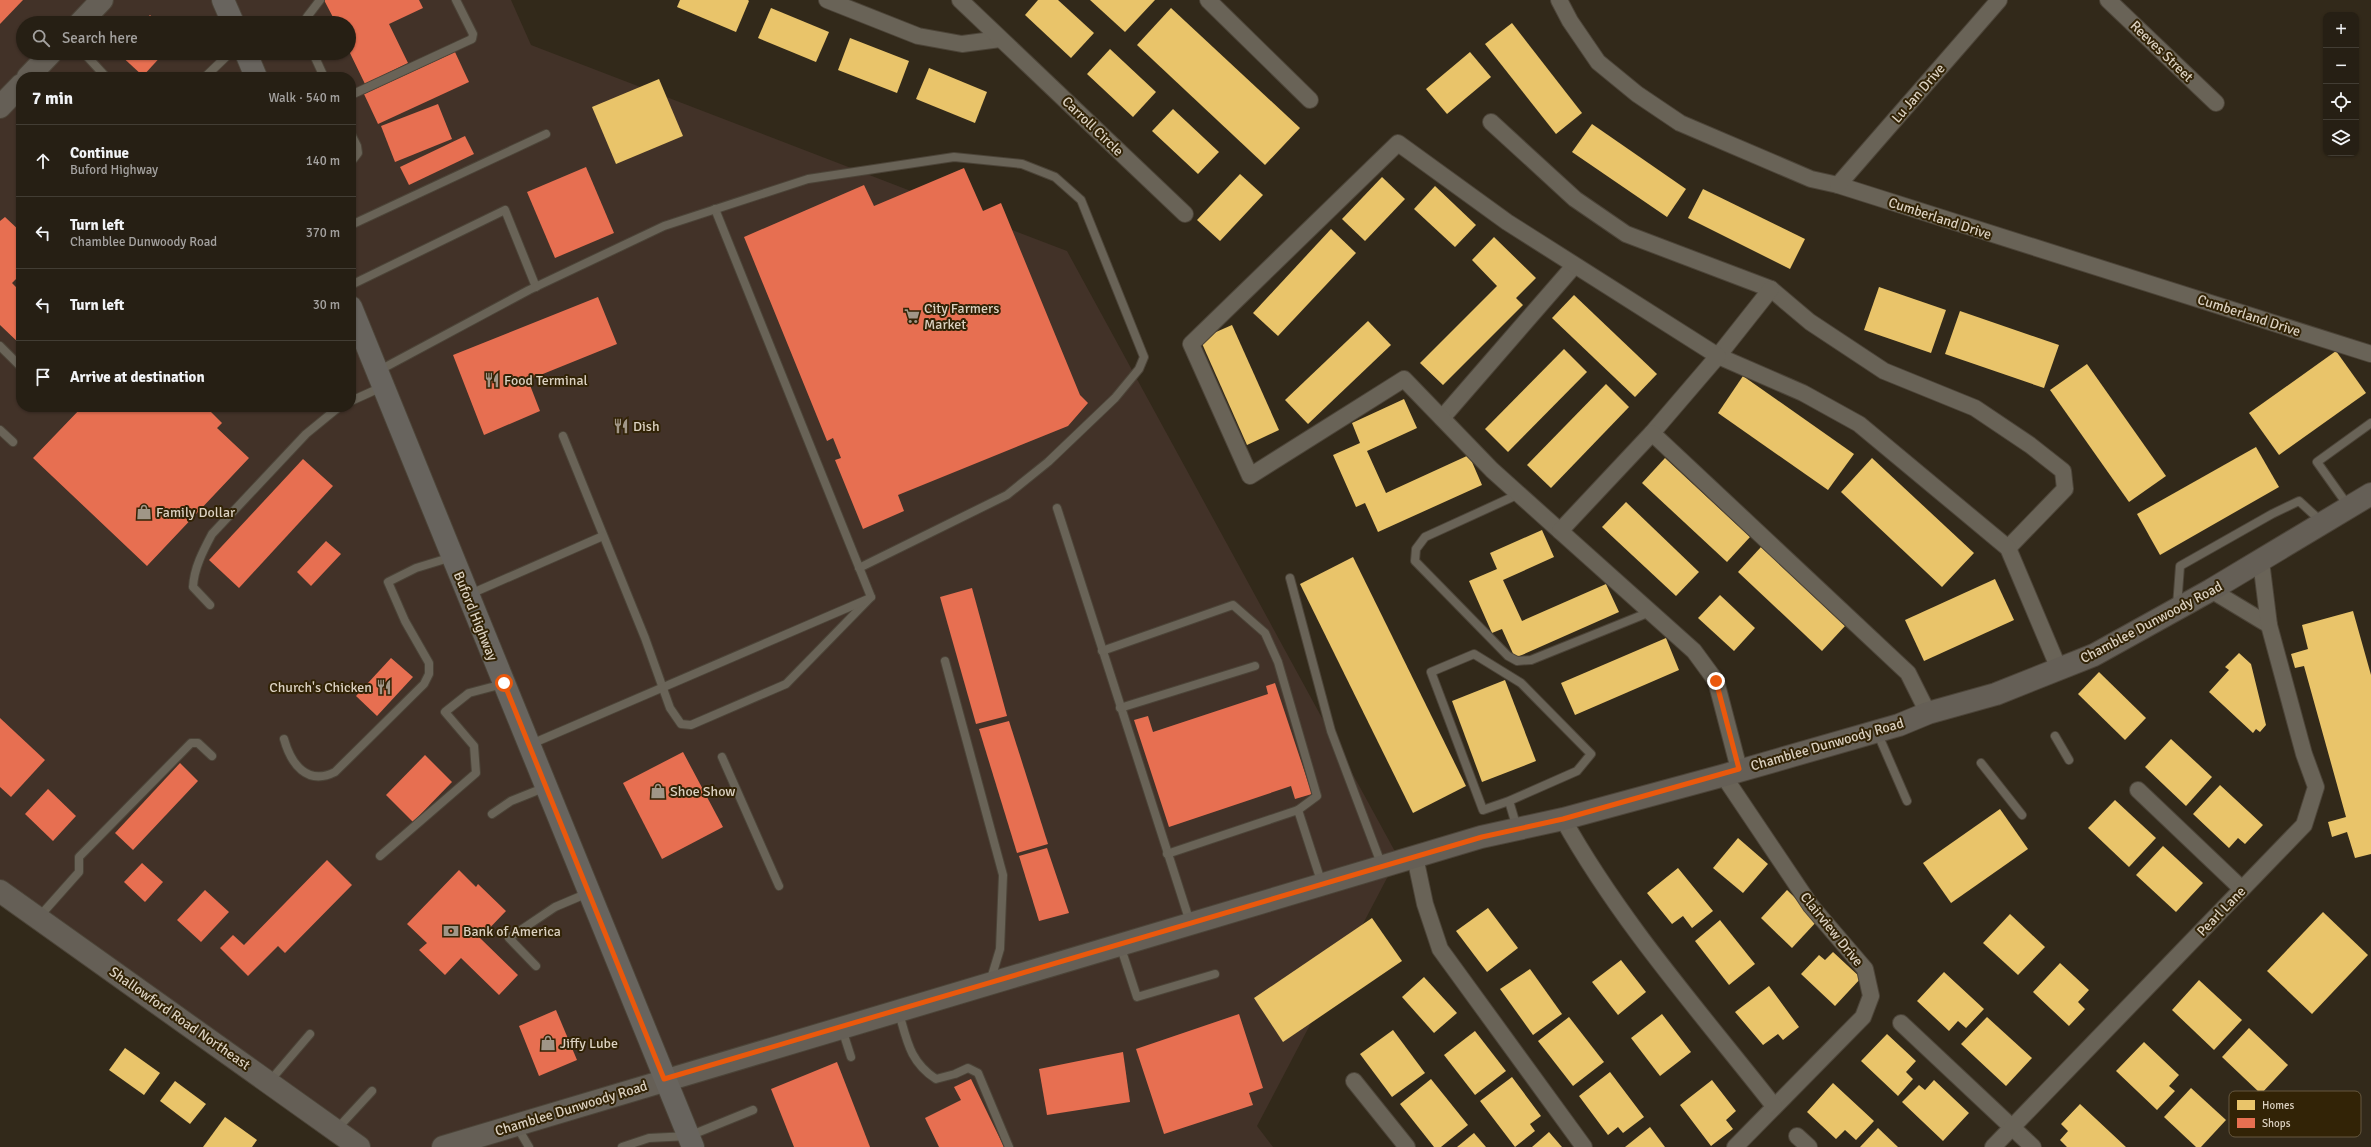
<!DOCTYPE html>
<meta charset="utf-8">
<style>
:root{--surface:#261f14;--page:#322c22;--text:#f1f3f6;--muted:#a4a2a0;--line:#423d34}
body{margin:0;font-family:Signika,sans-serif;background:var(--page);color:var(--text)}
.controls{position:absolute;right:12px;top:12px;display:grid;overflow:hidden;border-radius:8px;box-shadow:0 1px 3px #0004}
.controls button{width:36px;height:36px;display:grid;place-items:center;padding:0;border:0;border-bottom:1px solid var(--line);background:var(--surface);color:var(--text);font:20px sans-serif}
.stop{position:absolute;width:12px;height:12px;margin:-9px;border:3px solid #ea580c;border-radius:50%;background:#fff}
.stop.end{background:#ea580c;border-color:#fff;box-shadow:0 1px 4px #0008}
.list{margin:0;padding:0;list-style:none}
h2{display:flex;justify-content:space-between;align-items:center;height:52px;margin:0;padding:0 16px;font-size:17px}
h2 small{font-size:13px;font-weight:400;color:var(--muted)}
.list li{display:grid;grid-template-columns:26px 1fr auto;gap:12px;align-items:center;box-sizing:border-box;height:72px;padding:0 16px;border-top:1px solid var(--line)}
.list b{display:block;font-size:15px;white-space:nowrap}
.list p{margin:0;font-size:13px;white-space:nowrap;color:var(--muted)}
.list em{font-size:13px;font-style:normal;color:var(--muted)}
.icon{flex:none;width:22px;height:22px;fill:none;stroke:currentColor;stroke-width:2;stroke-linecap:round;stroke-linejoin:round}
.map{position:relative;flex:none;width:2371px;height:1147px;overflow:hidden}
.search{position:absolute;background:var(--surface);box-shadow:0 1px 3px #0004;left:16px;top:16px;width:340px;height:44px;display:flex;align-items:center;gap:10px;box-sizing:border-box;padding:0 14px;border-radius:22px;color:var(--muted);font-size:15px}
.panel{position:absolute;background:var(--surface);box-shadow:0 1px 3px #0004;left:16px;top:72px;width:340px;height:340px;border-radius:16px}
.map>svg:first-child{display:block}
.commercial{fill:#423228;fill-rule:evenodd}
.homes{fill:#e9c46a}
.shops{fill:#e76f51}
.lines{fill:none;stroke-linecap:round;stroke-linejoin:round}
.lane-casing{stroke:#4c4438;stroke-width:10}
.street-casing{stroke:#4c4438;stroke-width:18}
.secondary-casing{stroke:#4c4438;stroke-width:24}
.primary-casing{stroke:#4c4438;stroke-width:24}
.lane{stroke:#696357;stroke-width:8}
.street{stroke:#696357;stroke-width:16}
.secondary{stroke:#655f56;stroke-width:22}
.primary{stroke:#68645e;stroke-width:22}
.route{stroke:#ea580c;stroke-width:5}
.labels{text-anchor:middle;stroke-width:4;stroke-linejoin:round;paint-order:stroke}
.street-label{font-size:14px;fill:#dbd1c1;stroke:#322306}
.poi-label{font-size:14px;fill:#dbd1c1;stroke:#322306;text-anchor:start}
.key{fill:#322306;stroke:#65573e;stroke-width:1}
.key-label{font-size:11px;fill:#dbd1c1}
</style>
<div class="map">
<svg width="2371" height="1147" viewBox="0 0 2371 1147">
<rect width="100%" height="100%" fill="#32291a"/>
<path class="commercial" d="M0,0h511l20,45 536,206 331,606 -141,269 16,21h-914l-359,-261zM23,23h326v30h-326zM21,77h330v330h-330z"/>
<g class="homes">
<polygon points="680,0 748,0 749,1 736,32 677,7"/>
<polygon points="1038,0 1058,0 1094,33 1071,58 1025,15"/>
<polygon points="1090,0 1155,0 1125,32"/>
<polygon points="771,8 829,32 816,62 758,38"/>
<polygon points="1171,8 1300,128 1265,165 1137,45"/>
<polygon points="1512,23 1582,113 1556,134 1485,44"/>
<polygon points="850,38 909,61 897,93 838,70"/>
<polygon points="1110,49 1156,92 1133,117 1087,74"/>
<polygon points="1470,52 1491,77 1447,114 1426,89"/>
<polygon points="929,68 987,92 975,123 916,99"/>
<polygon points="659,79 683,136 616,164 592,107"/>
<polygon points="1173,109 1219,152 1198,174 1152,131"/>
<polygon points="1592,124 1686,189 1667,217 1572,152"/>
<polygon points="1240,174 1263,195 1220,241 1197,220"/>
<polygon points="1382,177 1405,199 1365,241 1342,219"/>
<polygon points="1435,186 1476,225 1455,247 1414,209"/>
<polygon points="1703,189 1805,239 1790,269 1688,218"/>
<polygon points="1331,229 1356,253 1278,336 1253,313"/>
<polygon points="1494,237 1536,278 1516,298 1523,305 1443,385 1420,363 1497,286 1472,260"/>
<polygon points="1879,287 1946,310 1931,353 1864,330"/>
<polygon points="1574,295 1657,374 1635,397 1552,318"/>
<polygon points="1960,311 2059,345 2044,388 1945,354"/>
<polygon points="1368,321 1391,345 1308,424 1285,400"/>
<polygon points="1232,325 1279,430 1247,445 1200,339"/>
<polygon points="1564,349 1587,372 1508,452 1485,429"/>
<polygon points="2336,351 2366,393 2279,455 2249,413"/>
<polygon points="2087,364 2166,476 2129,502 2050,390"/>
<polygon points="1743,376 1854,454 1828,490 1718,413"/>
<polygon points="1606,384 1629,407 1551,488 1527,465"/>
<polygon points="1404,399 1417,428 1367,451 1386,493 1469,455 1482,485 1378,532 1365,503 1356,507 1333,455 1360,443 1352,423"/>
<polygon points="2256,447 2279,487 2160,555 2137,514"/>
<polygon points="1665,458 1750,537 1727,562 1642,483"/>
<polygon points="1872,458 1974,553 1942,587 1841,492"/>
<polygon points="1626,502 1699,572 1676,596 1602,527"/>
<polygon points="1542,530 1554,557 1503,580 1522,621 1606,584 1619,612 1515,658 1502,629 1492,633 1469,581 1497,569 1490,553"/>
<polygon points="1761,547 1845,626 1822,651 1738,572"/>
<polygon points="1353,557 1466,786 1413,813 1300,584"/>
<polygon points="1995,579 2014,620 1924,661 1905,620"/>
<polygon points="1720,595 1755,628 1734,651 1698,618"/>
<polygon points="2353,611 2371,675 2371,854 2355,858 2347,832 2332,837 2328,822 2346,817 2304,666 2295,668 2291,654 2308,649 2302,625"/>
<polygon points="1666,638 1679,670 1575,715 1561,683"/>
<polygon points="2239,653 2251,664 2266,725 2260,732 2256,729 2253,733 2209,692 2229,670 2225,667"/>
<polygon points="2099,672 2146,718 2125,740 2078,694"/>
<polygon points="1505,680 1536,761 1482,782 1452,701"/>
<polygon points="2171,739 2212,777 2186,806 2145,767"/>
<polygon points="2220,785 2263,825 2245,844 2238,838 2229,848 2193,814"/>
<polygon points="2115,800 2156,838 2129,867 2088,828"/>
<polygon points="2000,809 2028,849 1951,903 1923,863"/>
<polygon points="1738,838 1768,864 1743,893 1713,868"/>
<polygon points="2163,846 2203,883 2176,912 2136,875"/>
<polygon points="1678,868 1713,911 1692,928 1683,916 1672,924 1647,893"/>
<polygon points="1787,890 1818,920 1792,948 1761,918"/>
<polygon points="1488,908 1518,948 1487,972 1456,931"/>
<polygon points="2323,912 2368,955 2312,1014 2267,971"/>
<polygon points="2010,914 2045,947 2018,975 1983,943"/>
<polygon points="1372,918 1402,961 1283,1042 1254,998"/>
<polygon points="1720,920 1755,964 1729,985 1695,941"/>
<polygon points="1833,952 1861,978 1835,1006 1801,974 1819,955 1825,960"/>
<polygon points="1621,960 1646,992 1618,1015 1592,982"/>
<polygon points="2060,963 2089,990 2078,1002 2085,1009 2069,1026 2033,992"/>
<polygon points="1530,969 1562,1014 1533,1035 1500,989"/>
<polygon points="1944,972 1984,1009 1966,1028 1958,1021 1949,1031 1917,1001"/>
<polygon points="1424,977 1457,1013 1434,1033 1402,997"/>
<polygon points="2199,980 2242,1020 2214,1050 2172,1010"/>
<polygon points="1769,986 1799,1027 1783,1040 1778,1034 1763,1045 1735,1012"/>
<polygon points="1662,1014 1691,1052 1660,1076 1631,1038"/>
<polygon points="1569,1017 1604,1062 1573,1086 1538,1041"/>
<polygon points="1987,1017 2032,1058 2006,1086 1961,1044"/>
<polygon points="2249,1028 2288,1065 2261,1094 2222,1057"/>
<polygon points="1393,1030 1425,1073 1392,1097 1360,1054"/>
<polygon points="1475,1031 1506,1071 1475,1095 1444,1055"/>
<polygon points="1887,1034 1916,1061 1906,1072 1913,1079 1898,1096 1861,1061"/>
<polygon points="2144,1042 2179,1075 2169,1086 2175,1091 2157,1110 2116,1071"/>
<polygon points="125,1048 160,1073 144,1095 109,1070"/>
<polygon points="1610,1072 1644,1117 1623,1133 1618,1127 1608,1135 1579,1096"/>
<polygon points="1512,1077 1541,1116 1530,1124 1535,1131 1515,1147 1480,1101"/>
<polygon points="1431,1079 1468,1125 1441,1147 1434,1147 1400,1104"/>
<polygon points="1712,1080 1736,1111 1726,1120 1733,1129 1711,1146 1680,1105"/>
<polygon points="1934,1080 1969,1113 1943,1141 1902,1102 1919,1085 1925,1090"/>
<polygon points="175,1081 206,1104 190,1124 160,1101"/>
<polygon points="1833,1083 1874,1121 1856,1140 1845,1130 1836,1139 1807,1112"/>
<polygon points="2191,1088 2226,1120 2201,1147 2196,1147 2164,1117"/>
<polygon points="2080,1104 2126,1147 2067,1147 2060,1140 2068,1131 2061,1124"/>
<polygon points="225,1117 257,1140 252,1147 203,1147"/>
<polygon points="1650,1127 1665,1147 1625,1147"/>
<polygon points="1878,1128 1898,1147 1860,1147"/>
<polygon points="1549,1132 1562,1147 1532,1147"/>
<polygon points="1474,1133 1486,1147 1457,1147"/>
</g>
<g class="shops">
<polygon points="0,0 23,0 0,24"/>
<polygon points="324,0 419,0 423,8 389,24 408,63 365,84 349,51 349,23 336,23"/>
<polygon points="150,15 158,23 142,23"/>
<polygon points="455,52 469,82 378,124 364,94"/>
<polygon points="118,53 164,53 143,76"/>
<polygon points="438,104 452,139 395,162 381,126"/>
<polygon points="465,136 474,154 409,185 400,167"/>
<polygon points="586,167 614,233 555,258 527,192"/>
<polygon points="964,168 983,211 1001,203 1080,395 1088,403 1068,426 898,495 904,511 863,529 835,460 841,458 833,438 827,441 744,237 864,185 874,206"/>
<polygon points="5,217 21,232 21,274 12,283 21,292 21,345 0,325 0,221"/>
<polygon points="598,297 617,344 528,380 540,411 484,435 453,355"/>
<polygon points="82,407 206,407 222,423 217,428 249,458 147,566 33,458"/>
<polygon points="303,459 333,486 239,588 209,560"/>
<polygon points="326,541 341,554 311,586 297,572"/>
<polygon points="972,588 1007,716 976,724 940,597"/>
<polygon points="391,658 413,677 377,716 356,696"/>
<polygon points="1275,683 1312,794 1295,799 1291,786 1169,827 1134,720 1148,716 1153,732 1268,694 1266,686"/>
<polygon points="0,718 45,760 11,797 0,787"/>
<polygon points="1009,721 1048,844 1017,853 979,729"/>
<polygon points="683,752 723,827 662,859 623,783"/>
<polygon points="425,755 452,782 413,822 386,795"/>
<polygon points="180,763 198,781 133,850 115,833"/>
<polygon points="48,789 76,816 53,841 25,814"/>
<polygon points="1047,848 1069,913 1039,921 1019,856"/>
<polygon points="327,860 352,885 285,953 278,946 248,976 220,948 233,935 244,945"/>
<polygon points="142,863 163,882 145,902 124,882"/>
<polygon points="459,870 476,887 478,884 506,911 480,938 518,975 499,995 461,958 445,975 419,950 427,943 407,924"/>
<polygon points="205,890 229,912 201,942 177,920"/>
<polygon points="556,1010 577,1060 539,1076 519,1026"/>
<polygon points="1239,1014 1263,1088 1249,1093 1253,1105 1164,1134 1136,1049"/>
<polygon points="1123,1052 1130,1102 1047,1115 1039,1069"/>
<polygon points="837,1062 870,1147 794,1147 771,1089"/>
<polygon points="971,1079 1004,1147 939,1147 925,1118 961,1100 954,1087"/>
</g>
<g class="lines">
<defs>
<g id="lane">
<polyline points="306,23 307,17 320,0"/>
<polyline points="84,53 106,77"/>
<polyline points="313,53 324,77"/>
<polyline points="205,77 230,53"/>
<polyline points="351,95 472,39 473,34 456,0"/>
<polyline points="351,134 357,146 358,153 351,162"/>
<polyline points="715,209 871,597"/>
<polyline points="351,225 546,134"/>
<polyline points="351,285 505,210 536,287"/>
<polyline points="0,346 21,367"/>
<polyline points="378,371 529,290 664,226 808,179 954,157 1022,164 1055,177 1081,200 1144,357 1139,369 1115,398 1048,462 1007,495 859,568"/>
<polyline points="351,401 382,387"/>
<polyline points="0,430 13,442"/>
<polyline points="563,436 645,638 670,708 681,724 691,725 786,684 871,597"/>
<polyline points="1519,494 1425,537 1416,549 1415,561 1508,656 1517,661 1531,660 1650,612"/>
<polyline points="2349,507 2317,462 2371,423"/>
<polyline points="1057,508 1190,922"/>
<polyline points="1290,578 1331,731 1382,866"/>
<polyline points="468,595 603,536"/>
<path d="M210,605l-17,-18c1,-19 10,-36 19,-53l94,-100 33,-27"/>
<polyline points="2177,606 2180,566 2272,514 2299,501 2323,523"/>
<polyline points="1102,651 1233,605 1265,633 1278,662 1317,796 1298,810"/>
<polyline points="945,661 1003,875 1000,949 990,982"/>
<polyline points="1120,708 1255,666"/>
<polyline points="1877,732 1907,801"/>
<polyline points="2055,736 2069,760"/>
<path d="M284,739c7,25 23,47 51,33l89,-88 5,-10v-11l-24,-42 -17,-39 28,-14 36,-11"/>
<polyline points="529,745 868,599"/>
<polyline points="722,757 779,886"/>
<polyline points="1981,763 2022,815"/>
<polyline points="1509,801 1577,771 1591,754 1521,683 1474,654 1431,672 1483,810 1509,801 1517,828"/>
<polyline points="492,814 511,801 546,787"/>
<polyline points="1167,854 1298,810 1322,884"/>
<polyline points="380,856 476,773 474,746 445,712 469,693 503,684"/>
<polyline points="39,917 79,872 79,857 191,743 198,743 212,756"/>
<polyline points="1120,945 1137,997 1215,974"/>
<polyline points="536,966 509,938 555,907 588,893"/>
<path d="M899,1013c8,28 11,49 37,66l19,-5 13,-6 10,5 31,74"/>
<polyline points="842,1029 851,1057"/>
<polyline points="269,1082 310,1034"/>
<polyline points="516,1125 529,1147"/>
<polyline points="336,1130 372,1091"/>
<polyline points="622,1147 649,1138 689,1136 753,1110"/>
</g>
<g id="street">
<polyline points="827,0 918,36 962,44 1000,39"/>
<polyline points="960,0 1185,214"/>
<polyline points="1208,0 1310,100"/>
<polyline points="1559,0 1570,21 1598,62 1637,94 1680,123 1811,179 1838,185 2371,354"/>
<polyline points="2108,0 2216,103"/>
<polyline points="1491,122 1575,199 1626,234 1771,289 1810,322 1884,371 1975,408 2030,445 2063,471 2065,489 2008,548"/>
<polyline points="1838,185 1999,0"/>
<polyline points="1771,289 1718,356 1803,393 1859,424 2008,548 2059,669"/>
<polyline points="1442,418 1574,266"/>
<polyline points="1560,531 1492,470 1404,379 1250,476 1191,344 1398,143 1507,222 1718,356 1652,433"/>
<polyline points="2211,590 2269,625"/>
<polyline points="1739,769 1716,681 1694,651 1560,531 1652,433 1908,673 1928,713"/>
<polyline points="1725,775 1729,784 1811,906 1865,969 1871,996 1863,1017 1735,1147"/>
<polyline points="2138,790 2242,889"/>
<path d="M1563,819c58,104 138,194 211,287"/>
<polyline points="1415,857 1425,904 1440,949 1584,1147"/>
<polyline points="1901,1023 2033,1147"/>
<polyline points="1354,1081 1407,1147"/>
<polyline points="1797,1136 1809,1147"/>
<polyline points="1993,1147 2304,825 2316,787 2304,754 2269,625 2261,561"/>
</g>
<g id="secondary">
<polyline points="80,23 102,0"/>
<polyline points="28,77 51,53"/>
<polyline points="0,107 21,85"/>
<polyline points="0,891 359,1147"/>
<polyline points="443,1147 1481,837 1563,819 1725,775 1899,725 1928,713 1996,694 2094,655 2211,590 2371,494"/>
</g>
<g id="primary">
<polyline points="223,0 233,23"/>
<polyline points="246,53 256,77"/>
<polyline points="351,307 693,1147"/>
</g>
</defs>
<use href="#lane" class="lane-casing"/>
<use href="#street" class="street-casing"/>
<use href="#secondary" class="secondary-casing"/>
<use href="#primary" class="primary-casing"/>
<use href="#lane" class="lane"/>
<use href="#street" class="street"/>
<use href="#secondary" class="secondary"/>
<use href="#primary" class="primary"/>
</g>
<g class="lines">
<path class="route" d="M504,683c53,132 107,264 160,396l818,-242 81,-18 176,-50 -23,-88"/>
</g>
<defs>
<symbol id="supermarket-bare" viewBox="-9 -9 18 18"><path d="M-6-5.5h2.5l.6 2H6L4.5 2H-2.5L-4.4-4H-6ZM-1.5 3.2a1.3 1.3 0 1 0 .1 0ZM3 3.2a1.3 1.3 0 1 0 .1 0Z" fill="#a09687" stroke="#322306" stroke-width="2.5" paint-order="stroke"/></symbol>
<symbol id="restaurant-bare" viewBox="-9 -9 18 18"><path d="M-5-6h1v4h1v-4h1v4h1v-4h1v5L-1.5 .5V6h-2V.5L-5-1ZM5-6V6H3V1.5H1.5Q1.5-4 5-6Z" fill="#a09687" stroke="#322306" stroke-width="2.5" paint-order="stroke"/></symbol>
<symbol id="shop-bare" viewBox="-9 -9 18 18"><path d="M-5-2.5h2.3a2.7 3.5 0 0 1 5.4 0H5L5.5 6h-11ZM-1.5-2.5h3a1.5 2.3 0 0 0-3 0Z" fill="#a09687" stroke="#322306" stroke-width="2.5" paint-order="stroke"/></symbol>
<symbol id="bank-bare" viewBox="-9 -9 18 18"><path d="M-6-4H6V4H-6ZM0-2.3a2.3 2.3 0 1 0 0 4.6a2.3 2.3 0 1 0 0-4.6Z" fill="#a09687" stroke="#322306" stroke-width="2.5" paint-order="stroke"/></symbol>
</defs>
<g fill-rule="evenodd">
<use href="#supermarket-bare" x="901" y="305" width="22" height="22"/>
<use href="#restaurant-bare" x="481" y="369" width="22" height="22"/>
<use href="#restaurant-bare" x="610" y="415" width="22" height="22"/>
<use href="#shop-bare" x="133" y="501" width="22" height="22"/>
<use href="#restaurant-bare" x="373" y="676" width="22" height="22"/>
<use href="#shop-bare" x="647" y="780" width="22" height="22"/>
<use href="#bank-bare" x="440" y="920" width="22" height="22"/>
<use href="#shop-bare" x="537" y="1032" width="22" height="22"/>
</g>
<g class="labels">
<g class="street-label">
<text transform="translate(2162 51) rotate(44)" y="5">Reeves Street</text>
<text transform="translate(1918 93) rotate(-49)" y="5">Lu Jan Drive</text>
<text transform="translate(1093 126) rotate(44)" y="5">Carroll Circle</text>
<text transform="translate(1940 218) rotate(18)" y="5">Cumberland Drive</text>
<text transform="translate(2249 315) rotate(18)" y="5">Cumberland Drive</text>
<text transform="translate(476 616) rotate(68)" y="5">Buford Highway</text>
<text transform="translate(2151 622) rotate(-28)" y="5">Chamblee Dunwoody Road</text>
<text transform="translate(1827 744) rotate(-16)" y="5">Chamblee Dunwoody Road</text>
<text transform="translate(2221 911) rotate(-46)" y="5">Pearl Lane</text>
<text transform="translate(1832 929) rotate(51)" y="5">Clairview Drive</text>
<text transform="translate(180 1018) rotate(35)" y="5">Shallowford Road Northeast</text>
<text transform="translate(571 1108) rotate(-17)" y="5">Chamblee Dunwoody Road</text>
</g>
<g class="poi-label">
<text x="924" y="313">City Farmers<tspan x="924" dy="16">Market</tspan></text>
<text x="504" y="385">Food Terminal</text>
<text x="633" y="431">Dish</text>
<text x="156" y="517">Family Dollar</text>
<text x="372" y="692" text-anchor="end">Church's Chicken</text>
<text x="670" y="796">Shoe Show</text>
<text x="463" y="936">Bank of America</text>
<text x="560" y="1048">Jiffy Lube</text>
</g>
</g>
<rect x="2229" y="1091" width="132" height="46" rx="6" class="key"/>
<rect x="2237" y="1100" width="18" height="10" fill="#e9c46a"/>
<rect x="2237" y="1118" width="18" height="10" fill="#e76f51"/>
<g class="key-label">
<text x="2262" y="1109">Homes</text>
<text x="2262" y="1127">Shops</text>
</g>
</svg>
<div class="controls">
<button>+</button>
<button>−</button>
<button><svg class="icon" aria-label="locate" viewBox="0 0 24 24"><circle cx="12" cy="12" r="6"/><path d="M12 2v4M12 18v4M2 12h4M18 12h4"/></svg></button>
<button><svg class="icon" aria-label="layers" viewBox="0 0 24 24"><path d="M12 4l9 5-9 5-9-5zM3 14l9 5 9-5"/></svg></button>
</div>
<div class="stop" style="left:504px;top:683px"></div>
<div class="stop end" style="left:1716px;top:681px"></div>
<div class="search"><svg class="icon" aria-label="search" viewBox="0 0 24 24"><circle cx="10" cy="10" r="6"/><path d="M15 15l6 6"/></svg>Search here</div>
<section class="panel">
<h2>7 min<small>Walk · 540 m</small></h2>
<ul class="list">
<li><svg class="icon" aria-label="ahead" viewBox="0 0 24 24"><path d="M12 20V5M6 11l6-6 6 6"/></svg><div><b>Continue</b><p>Buford Highway</p></div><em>140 m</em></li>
<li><svg class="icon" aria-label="left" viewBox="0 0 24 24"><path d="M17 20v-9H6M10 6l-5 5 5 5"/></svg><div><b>Turn left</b><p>Chamblee Dunwoody Road</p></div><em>370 m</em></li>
<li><svg class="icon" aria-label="left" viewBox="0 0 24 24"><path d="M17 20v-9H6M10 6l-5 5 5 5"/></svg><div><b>Turn left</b></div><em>30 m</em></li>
<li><svg class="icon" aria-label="arrive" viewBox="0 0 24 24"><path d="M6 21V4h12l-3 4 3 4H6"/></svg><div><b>Arrive at destination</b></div></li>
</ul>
</section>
</div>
